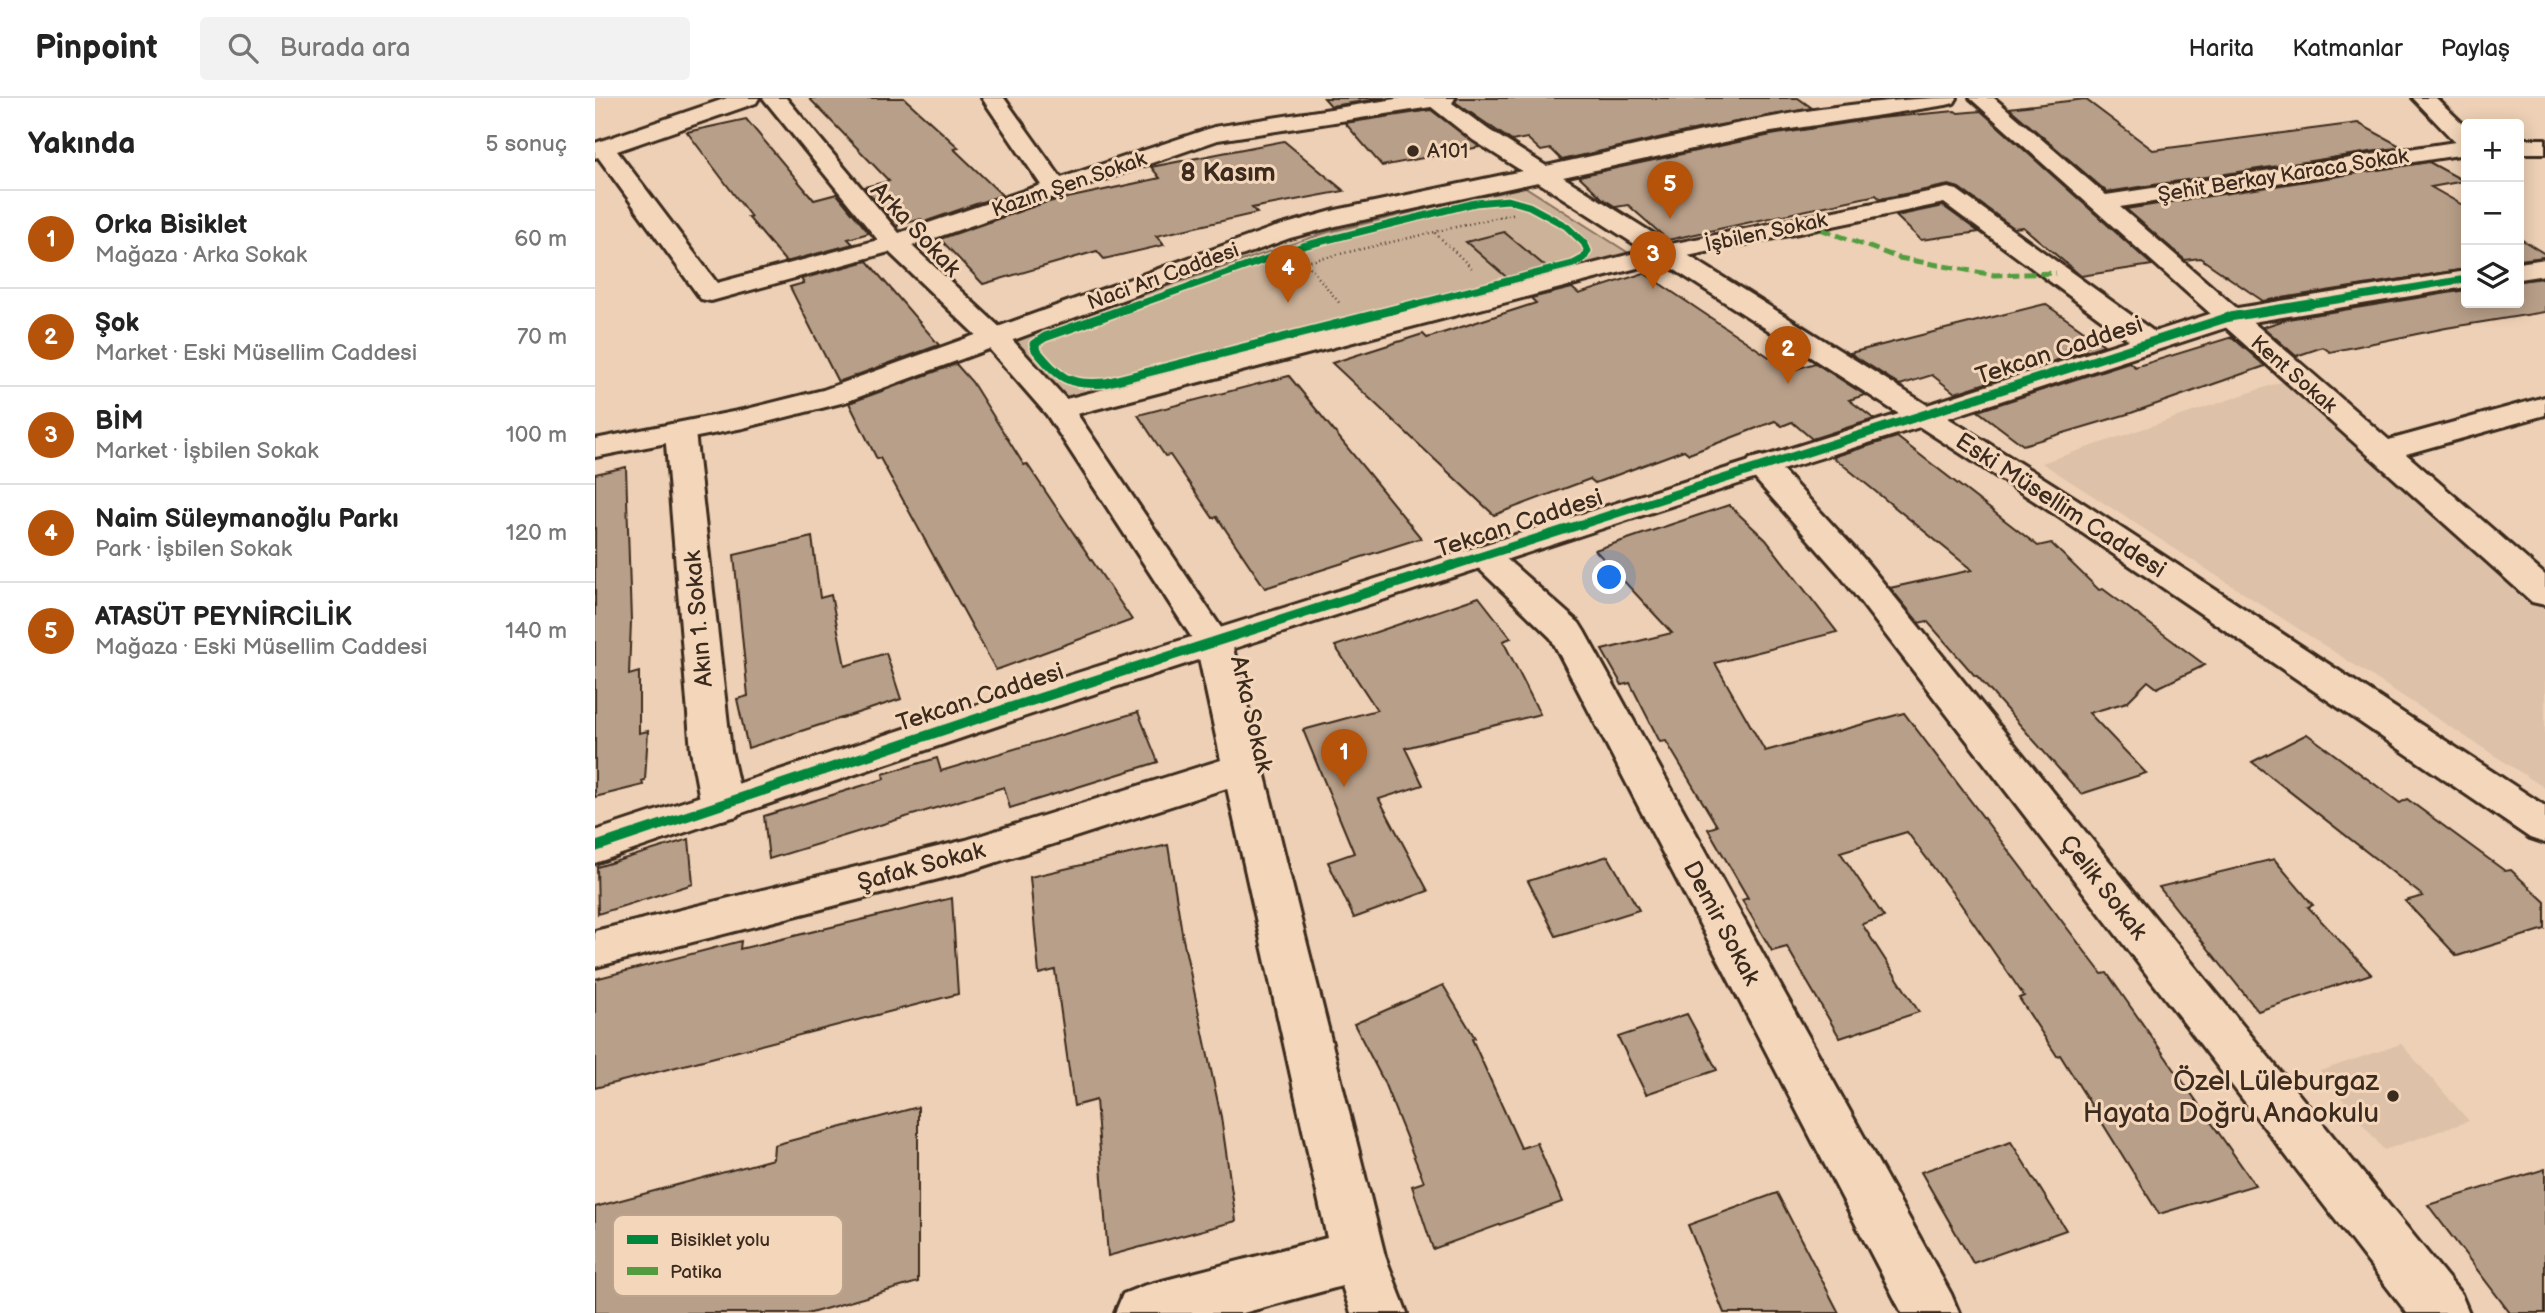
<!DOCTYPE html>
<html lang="tr">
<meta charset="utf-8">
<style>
:root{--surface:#fff;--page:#f2f2f2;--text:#222;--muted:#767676;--line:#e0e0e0;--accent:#b45309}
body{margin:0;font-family:"Balsamiq Sans",sans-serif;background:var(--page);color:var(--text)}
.controls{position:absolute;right:21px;top:21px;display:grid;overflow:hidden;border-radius:7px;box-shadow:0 4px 18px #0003}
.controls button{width:63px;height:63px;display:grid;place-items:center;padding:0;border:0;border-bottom:2px solid var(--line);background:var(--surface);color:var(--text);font:35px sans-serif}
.you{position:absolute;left:1015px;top:480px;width:24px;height:24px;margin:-18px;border:5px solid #fff;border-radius:50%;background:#1a73e8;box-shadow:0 0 0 10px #1a73e833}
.badge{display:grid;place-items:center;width:46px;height:46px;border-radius:50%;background:var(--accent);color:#fff;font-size:23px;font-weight:700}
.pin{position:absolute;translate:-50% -58px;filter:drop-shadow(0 2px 4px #0008)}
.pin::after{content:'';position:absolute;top:37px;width:24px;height:21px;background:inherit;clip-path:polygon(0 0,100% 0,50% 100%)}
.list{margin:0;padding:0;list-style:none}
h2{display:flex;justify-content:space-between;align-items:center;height:91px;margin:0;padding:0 28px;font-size:30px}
h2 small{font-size:23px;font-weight:400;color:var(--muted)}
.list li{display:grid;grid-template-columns:46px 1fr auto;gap:21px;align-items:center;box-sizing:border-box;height:98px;padding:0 28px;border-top:2px solid var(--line)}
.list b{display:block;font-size:26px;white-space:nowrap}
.list p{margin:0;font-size:23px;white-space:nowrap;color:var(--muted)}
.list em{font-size:23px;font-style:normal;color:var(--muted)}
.icon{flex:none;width:38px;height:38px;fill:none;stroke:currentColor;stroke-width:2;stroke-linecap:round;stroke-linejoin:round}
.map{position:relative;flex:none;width:1950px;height:1215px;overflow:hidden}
header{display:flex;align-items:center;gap:42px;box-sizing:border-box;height:98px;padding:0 35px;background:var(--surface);border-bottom:2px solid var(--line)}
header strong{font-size:33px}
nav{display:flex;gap:38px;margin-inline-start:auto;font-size:24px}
.search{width:490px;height:63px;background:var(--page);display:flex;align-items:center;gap:18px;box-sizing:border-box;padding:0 24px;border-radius:7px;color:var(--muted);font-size:26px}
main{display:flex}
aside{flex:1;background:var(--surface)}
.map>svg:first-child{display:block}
.built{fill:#ddc1a8}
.green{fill:#ccb299;stroke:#846e5c;stroke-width:2}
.building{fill:#b89f89;stroke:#3b2a1e;stroke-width:2}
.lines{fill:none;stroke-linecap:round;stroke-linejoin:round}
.minor-casing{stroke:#3b2a1e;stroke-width:6}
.tertiary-casing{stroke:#3b2a1e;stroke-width:6}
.path{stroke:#3b2a1e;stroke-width:2.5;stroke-dasharray:1 3.5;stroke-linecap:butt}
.minor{fill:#f4d7bb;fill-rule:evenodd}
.tertiary{fill:#f4d7bb;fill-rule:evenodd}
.quiet{stroke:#529c3f;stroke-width:5;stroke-dasharray:11 5;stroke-linecap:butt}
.cycleway-far2-casing{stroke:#f4d7bb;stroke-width:10}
.cycleway-far1-casing{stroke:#f4d7bb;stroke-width:12}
.cycleway-casing{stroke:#f4d7bb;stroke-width:15}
.cycleway-far2{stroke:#00873e;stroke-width:7}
.cycleway-far1{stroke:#00873e;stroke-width:9}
.cycleway{stroke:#00873e;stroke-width:10}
.poi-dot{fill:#3b2a1e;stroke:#f4d7bb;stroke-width:2.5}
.labels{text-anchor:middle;stroke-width:6;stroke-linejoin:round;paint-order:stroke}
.far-poi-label{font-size:21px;fill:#3b2a1e;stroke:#f4d7bb;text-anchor:start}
.far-street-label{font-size:21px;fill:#3b2a1e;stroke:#f4d7bb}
.street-label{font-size:24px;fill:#3b2a1e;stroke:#f4d7bb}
.far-district-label{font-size:26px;font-weight:bold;fill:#3b2a1e;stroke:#f4d7bb}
.near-poi-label{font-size:28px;fill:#3b2a1e;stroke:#f4d7bb;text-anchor:end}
.key{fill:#f4d7bb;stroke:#bca38c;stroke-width:2}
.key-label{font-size:19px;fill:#3b2a1e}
</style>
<header>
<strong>Pinpoint</strong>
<div class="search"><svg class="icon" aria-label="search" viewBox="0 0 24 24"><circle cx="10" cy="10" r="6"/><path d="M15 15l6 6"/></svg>Burada ara</div>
<nav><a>Harita</a><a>Katmanlar</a><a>Paylaş</a></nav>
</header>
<main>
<aside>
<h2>Yakında<small>5 sonuç</small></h2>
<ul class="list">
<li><span class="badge">1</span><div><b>Orka Bisiklet</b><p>Mağaza · Arka Sokak</p></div><em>60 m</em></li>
<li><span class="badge">2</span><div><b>Şok</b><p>Market · Eski Müsellim Caddesi</p></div><em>70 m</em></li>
<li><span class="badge">3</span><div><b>BİM</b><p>Market · İşbilen Sokak</p></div><em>100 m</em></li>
<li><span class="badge">4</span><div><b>Naim Süleymanoğlu Parkı</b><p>Park · İşbilen Sokak</p></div><em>120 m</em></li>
<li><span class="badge">5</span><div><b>ATASÜT PEYNİRCİLİK</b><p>Mağaza · Eski Müsellim Caddesi</p></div><em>140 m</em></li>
</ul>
</aside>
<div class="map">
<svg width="1950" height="1215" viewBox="0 0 1950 1215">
<rect width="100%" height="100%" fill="#edd0b5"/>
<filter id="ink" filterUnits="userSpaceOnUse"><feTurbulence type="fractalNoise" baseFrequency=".0143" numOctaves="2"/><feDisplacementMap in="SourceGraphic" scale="14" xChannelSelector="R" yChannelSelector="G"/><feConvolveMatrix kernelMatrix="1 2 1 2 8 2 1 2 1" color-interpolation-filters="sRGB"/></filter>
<g filter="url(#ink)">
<g class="built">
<polygon points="1689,283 1950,513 1950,690 1447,365"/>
<polygon points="1806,946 1874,1023 1789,1052 1725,973"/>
</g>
<polygon class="green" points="929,88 1040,159 472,305 411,242 733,134"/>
<g class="building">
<polygon points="214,0 309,0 364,50 359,51 407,97 329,124 326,121 301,128 269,89 294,83"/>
<polygon points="729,0 790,0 736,8"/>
<polygon points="863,0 1203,0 1217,10 1103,31 967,62 956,51 946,53 932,40 917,43 860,4"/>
<polygon points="1490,1 1558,52 1763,25 1807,49 1512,94 1414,10"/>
<polygon points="836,12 885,49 787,68 750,25"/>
<polygon points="1360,13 1363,15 1386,13 1557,167 1486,178 1428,129 1419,130 1364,90 1354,87 1285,101 1281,97 1073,142 1033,107 1021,109 1007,100 984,78 1176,37 1284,20"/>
<polygon points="151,21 219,102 242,96 274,135 253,141 258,146 191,164 153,119 156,119 92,34"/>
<polygon points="689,43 749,93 657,110 662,115 561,138 569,147 509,161 502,153 388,186 345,141 449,105 565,80 556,69"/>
<polygon points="1834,64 1869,83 1836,89 1871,109 1871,171 1668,203 1605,160 1590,162 1531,111"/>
<polygon points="1348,108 1384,134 1326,142 1301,118"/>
<polygon points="909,134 957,174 917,184 871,144"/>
<polygon points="1924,140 1950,156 1950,159 1924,162"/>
<polygon points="272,163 344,247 243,284 195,189 209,185 206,181"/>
<polygon points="1049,175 1195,273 1220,265 1270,297 1254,302 1279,321 1217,341 1197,324 1187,328 1180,323 1094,356 1089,352 1000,385 995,381 899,417 737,265 828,236 832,240 941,205 936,200 977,190 984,196"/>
<polygon points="1950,180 1950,214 1851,230 1735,254 1728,249 1701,258 1668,229 1693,221 1871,192 1871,205 1924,205 1924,183"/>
<polygon points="1450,206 1509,247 1360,295 1337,277 1305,287 1255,255"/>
<polygon points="1637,239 1670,268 1536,315 1428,347 1383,313 1534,264 1540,269"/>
<polygon points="361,266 377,284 429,367 432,366 537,522 401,572 285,360 282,361 254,305"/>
<polygon points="694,278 826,440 670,490 622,419 618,420 575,357 570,358 543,317"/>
<polygon points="1302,339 1443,448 1456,445 1504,492 1508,491 1610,567 1562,590 1553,583 1532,604 1494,615 1551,675 1486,696 1382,578 1380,578 1332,523 1324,525 1295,490 1377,472 1238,359"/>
<polygon points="31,369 36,523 34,577 44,574 44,635 53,633 50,682 47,683 48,687 0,699 0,376"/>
<polygon points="1134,407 1171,442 1242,534 1120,565 1170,653 1309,615 1507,876 1512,875 1660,1087 1564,1116 1465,957 1462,958 1424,900 1429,898 1365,805 1312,734 1245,754 1289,819 1267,826 1324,914 1245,940 1192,849 1177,853 1147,802 1153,800 1113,731 1122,728 1071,643 1065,644 1035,585 1027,587 1007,552 1077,535 1000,452"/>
<polygon points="217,439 225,500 236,497 250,568 291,555 306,601 153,650 142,601 153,598 139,457"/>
<polygon points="884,499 916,540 908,543 945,616 810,650 828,687 784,701 833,793 759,820 733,764 759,755 708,632 782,612 740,548"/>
<polygon points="543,614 563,664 415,710 409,689 174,761 169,718 289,681 288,676 342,660 346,673"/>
<polygon points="1712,636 1805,705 1812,701 1910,773 1916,772 1950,804 1950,831 1862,858 1810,803 1828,798 1657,664"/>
<polygon points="94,741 98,786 3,816 2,769"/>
<polygon points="573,747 588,841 626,1019 641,1123 513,1158 501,1002 479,1008 460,872 444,876 435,779"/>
<polygon points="1013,758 1044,812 961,838 933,783"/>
<polygon points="1679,761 1718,807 1713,809 1776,876 1663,913 1564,789"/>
<polygon points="357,800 363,896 0,990 0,881 146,843 145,851"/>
<polygon points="848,887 880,940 877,941 926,1050 942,1045 967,1104 838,1151 817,1088 829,1084 788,982 759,926"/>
<polygon points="1092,916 1122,972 1051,996 1023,939"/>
<polygon points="323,1009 323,1184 216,1215 0,1215 0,1109 178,1061 179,1047"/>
<polygon points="1416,1044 1471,1132 1378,1165 1326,1074"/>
<polygon points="1950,1071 1950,1215 1915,1215 1833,1107"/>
<polygon points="1182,1095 1244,1215 1129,1215 1093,1127"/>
</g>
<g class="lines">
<defs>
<g id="minor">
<polygon points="132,0 164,0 161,5 22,53 122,185 283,142 168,0 191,0 304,135 446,87 387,0 409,0 466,80 619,29 807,0 860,0 857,5 849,7 623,42 317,148 410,234 471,301 1071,147 1353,90 1362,92 1565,238 1569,244 1565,250 1555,253 1545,250 1349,105 1073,162 482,316 637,546 790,1158 812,1215 756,1215 747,1188 648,1215 520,1215 528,1196 548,1188 732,1140 632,690 371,774 0,869 0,833 371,742 626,662 601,546 452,317 390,246 294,154 116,203 106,201 3,59 0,60 0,45"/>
<polygon points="1375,0 1399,0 1511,97 1860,44 1818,0 1841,0 1871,29 1871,56 1525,109 1794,342 1950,299 1950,317 1811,356 1950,477 1950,507 1937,504"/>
<rect x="1924" y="41" width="26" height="14"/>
<polygon points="85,325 96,327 100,334 136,653 148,707 142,718 127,722 112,718 106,707 96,653 70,334 74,327"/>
<polygon points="1166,358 1177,361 1268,460 1866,1196 1874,1215 1812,1215 1244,476 1155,375 1150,368 1155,361"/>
<polygon points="888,448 900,451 984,525 989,533 1356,1196 1364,1215 1307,1215 956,540 871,458 876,451"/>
</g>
<g id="tertiary">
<path d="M825,0h25l44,32 57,36c135,-29 273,-68 411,-68l-3,5 -8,2 -175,27 -208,45 364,228 292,-94 247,-40v16l-232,38 -286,93 135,85 462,303v37l-15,-5 -471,-321 -139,-90 -148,46 -746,243 -431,147v-32l403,-133 901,-284 -361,-232 -198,43 -50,13 -445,164 -102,26 -148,29v-18l148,-29 80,-20 449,-162 64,-18 186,-39 -49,-31z"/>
<polygon points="1950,161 1950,177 1924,181 1924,165"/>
</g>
</defs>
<use href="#minor" class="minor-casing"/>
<use href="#tertiary" class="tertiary-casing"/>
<g class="path">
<polyline points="840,135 879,172"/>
<polyline points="709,162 746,207"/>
<polyline points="711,164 921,115"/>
</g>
<use href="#minor" class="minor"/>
<use href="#tertiary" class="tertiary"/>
<polyline class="quiet" points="1212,126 1304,160 1399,177 1461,175"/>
<defs>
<g id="cycleway-far2">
<polyline points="539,208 708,148 880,105 913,102 934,108 971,128 989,145 993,153 989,160 978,166 815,208"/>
<polyline points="1705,208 1871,181"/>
</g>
<g id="cycleway-far1">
<path d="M544,206l-94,33 -11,7 2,6c23,28 32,36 69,33l311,-79"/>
<polyline points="853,469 1634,219 1716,206"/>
</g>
<polyline id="cycleway" points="0,749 417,609 858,467"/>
</defs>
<use href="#cycleway-far2" class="cycleway-far2-casing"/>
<use href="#cycleway-far1" class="cycleway-far1-casing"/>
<use href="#cycleway" class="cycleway-casing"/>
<use href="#cycleway-far2" class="cycleway-far2"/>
<use href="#cycleway-far1" class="cycleway-far1"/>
<use href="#cycleway" class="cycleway"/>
</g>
</g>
<g class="poi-dot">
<circle cx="818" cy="53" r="7"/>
<circle cx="1798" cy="998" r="7"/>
</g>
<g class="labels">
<g class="far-poi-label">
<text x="832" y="60">A101</text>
</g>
<g class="far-street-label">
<text transform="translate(1688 77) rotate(-9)" y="7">Şehit Berkay Karaca Sokak</text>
<text transform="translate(474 86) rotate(-19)" y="7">Kazım Şen Sokak</text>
<text transform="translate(1171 134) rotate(-12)" y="7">İşbilen Sokak</text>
<text transform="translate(568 178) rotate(-20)" y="7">Naci Arı Caddesi</text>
<text transform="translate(1699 276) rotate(41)" y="7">Kent Sokak</text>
</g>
<g class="street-label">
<text transform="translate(321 131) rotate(47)" y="8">Arka Sokak</text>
<text transform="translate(1464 252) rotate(-18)" y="8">Tekcan Caddesi</text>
<text transform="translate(1466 407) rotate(33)" y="8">Eski Müsellim Caddesi</text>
<text transform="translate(924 425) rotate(-18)" y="8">Tekcan Caddesi</text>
<text transform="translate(103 521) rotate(-95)" y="8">Akın 1. Sokak</text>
<text transform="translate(385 599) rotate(-18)" y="8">Tekcan Caddesi</text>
<text transform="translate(657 616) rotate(77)" y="8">Arka Sokak</text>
<text transform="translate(326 768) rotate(-15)" y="8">Şafak Sokak</text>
<text transform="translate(1509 789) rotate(52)" y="8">Çelik Sokak</text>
<text transform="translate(1127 825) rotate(62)" y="8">Demir Sokak</text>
</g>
<g class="far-district-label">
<text x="633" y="83">8 Kasım</text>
</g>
<g class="near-poi-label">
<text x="1784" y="992">Özel Lüleburgaz<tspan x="1784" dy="32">Hayata Doğru Anaokulu</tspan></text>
</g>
</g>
<rect x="18" y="1117" width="230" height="81" rx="10" class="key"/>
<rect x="32" y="1137" width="31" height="9" fill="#00873e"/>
<rect x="32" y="1169" width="31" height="8" fill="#529c3f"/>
<g class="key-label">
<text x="75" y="1148">Bisiklet yolu</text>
<text x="75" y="1180">Patika</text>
</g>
</svg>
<div class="controls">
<button>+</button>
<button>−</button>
<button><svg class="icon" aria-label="layers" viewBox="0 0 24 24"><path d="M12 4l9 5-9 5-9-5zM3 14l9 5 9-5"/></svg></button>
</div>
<div class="you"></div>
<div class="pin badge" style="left:749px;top:689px">1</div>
<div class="pin badge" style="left:1193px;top:286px">2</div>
<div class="pin badge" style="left:1058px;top:191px">3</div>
<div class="pin badge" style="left:693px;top:205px">4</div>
<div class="pin badge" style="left:1075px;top:121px">5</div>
</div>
</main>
